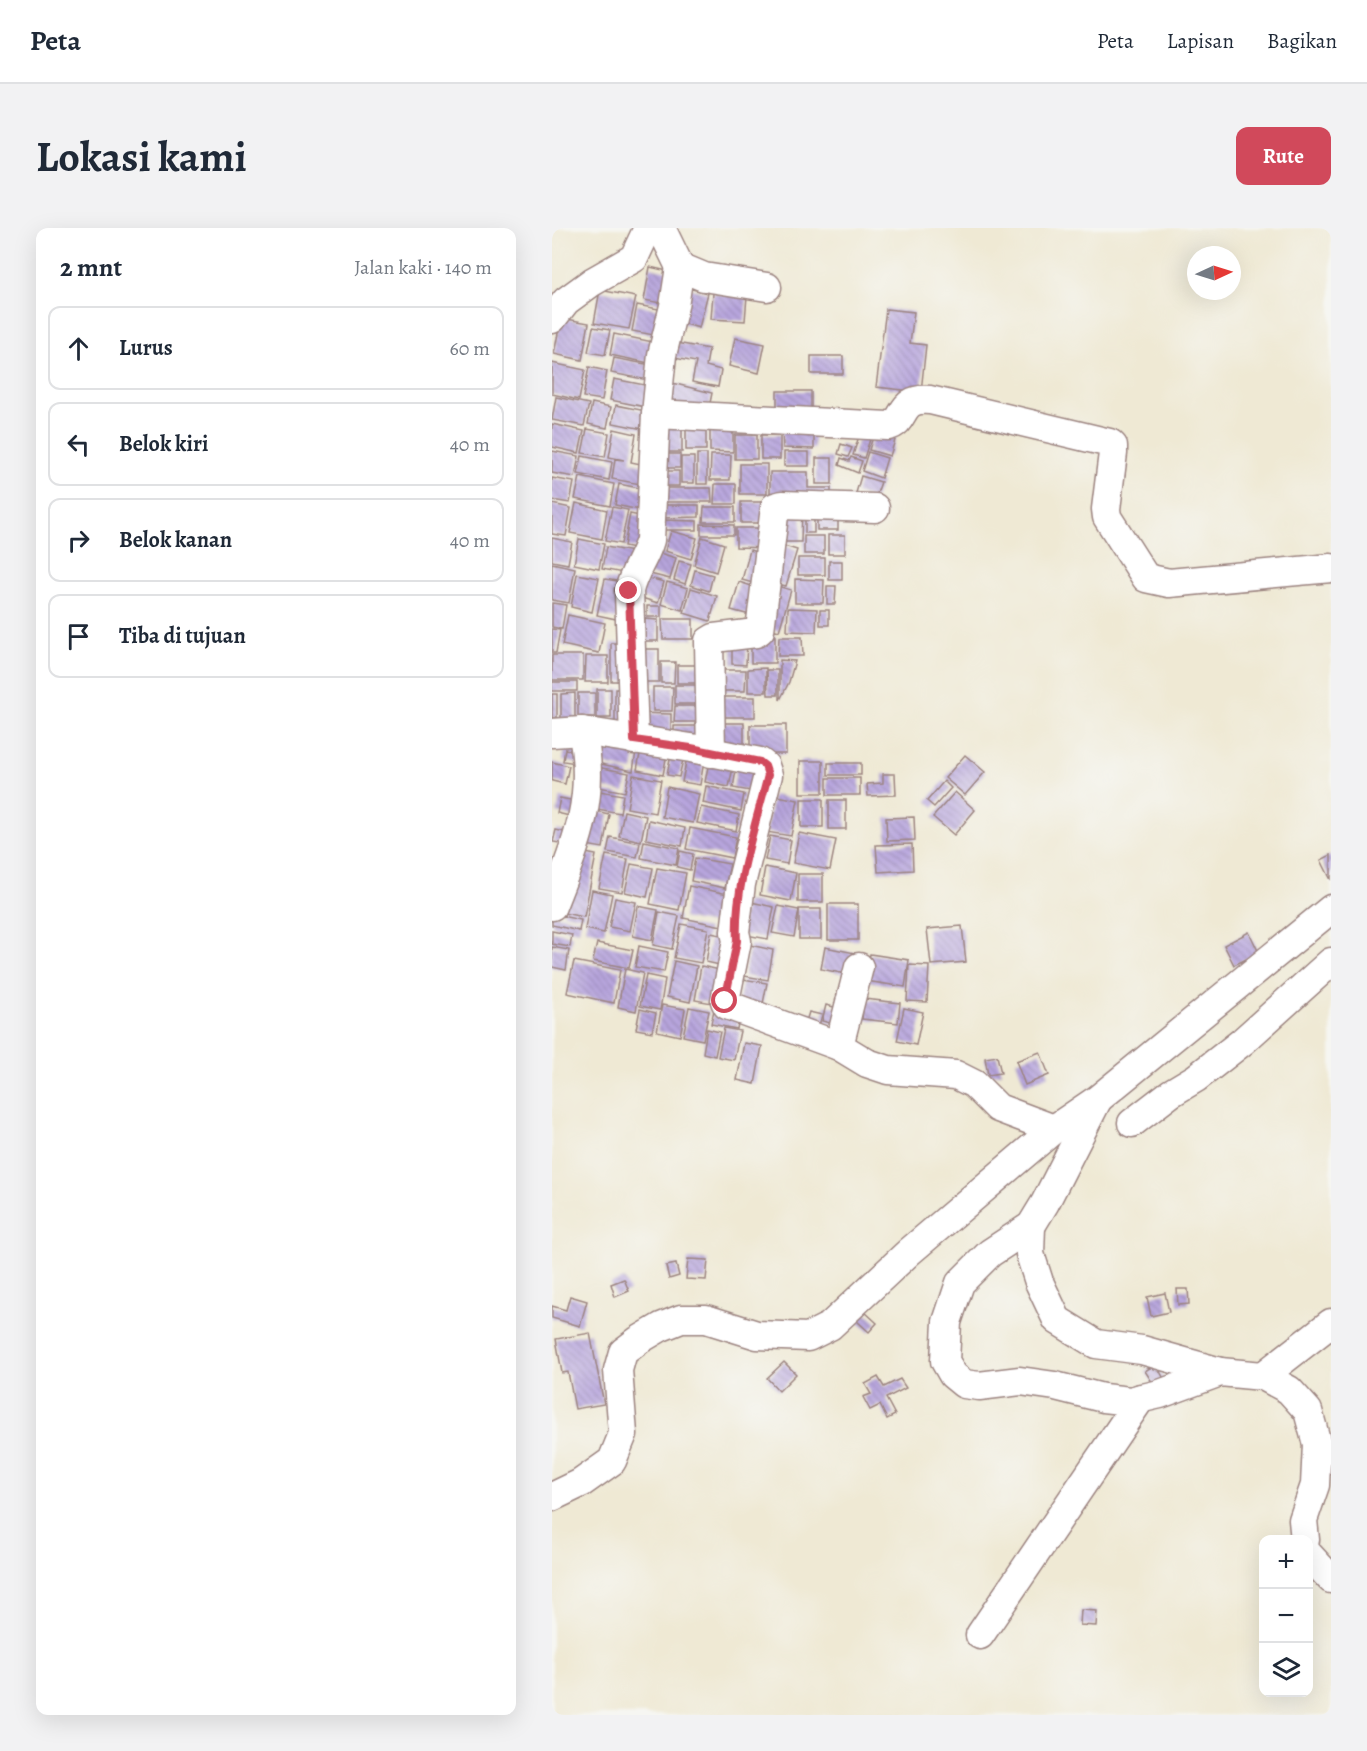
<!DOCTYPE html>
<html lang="id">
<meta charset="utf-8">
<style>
:root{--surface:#fff;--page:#f2f2f3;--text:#1f2937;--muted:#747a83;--line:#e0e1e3;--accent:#d1495b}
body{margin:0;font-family:Alegreya,serif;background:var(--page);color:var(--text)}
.controls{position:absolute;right:18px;bottom:18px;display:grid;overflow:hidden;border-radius:12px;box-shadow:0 6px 24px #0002}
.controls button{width:54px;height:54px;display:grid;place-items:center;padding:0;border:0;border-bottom:2px solid var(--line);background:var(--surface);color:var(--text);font:30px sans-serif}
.compass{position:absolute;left:635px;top:18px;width:54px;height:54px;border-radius:50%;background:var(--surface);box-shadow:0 6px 24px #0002;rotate:86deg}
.stop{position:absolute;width:18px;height:18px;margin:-14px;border:4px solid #d1495b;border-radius:50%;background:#fff}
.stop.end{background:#d1495b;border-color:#fff;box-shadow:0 2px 6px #0008}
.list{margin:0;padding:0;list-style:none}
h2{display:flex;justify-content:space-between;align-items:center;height:78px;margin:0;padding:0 24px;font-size:26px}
h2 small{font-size:20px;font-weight:400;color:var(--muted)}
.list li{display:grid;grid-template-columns:39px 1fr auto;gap:18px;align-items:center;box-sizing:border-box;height:84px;margin:0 12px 12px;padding:0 12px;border:2px solid var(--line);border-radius:12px}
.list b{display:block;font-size:22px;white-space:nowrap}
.list em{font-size:20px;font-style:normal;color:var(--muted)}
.icon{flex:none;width:33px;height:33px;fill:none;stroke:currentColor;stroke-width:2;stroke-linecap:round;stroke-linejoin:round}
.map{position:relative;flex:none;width:779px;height:1487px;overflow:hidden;border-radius:12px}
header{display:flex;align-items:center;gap:36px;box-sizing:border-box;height:84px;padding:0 30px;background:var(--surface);border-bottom:2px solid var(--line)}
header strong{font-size:28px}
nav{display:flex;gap:33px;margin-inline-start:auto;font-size:21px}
.intro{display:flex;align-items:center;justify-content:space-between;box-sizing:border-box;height:144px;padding:0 36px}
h1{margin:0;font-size:42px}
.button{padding:15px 27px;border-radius:12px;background:var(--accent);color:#fff;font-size:21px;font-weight:700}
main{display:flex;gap:36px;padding:0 36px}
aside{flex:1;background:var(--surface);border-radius:12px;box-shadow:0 6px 24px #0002}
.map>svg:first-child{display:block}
.building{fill:url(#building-back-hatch)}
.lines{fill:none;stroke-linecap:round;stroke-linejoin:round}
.minor-casing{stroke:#9c8480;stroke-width:31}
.minor{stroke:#fff;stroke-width:28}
.route{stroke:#d1495b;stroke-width:8}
</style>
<header>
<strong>Peta</strong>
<nav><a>Peta</a><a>Lapisan</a><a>Bagikan</a></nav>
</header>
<div class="intro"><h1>Lokasi kami</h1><a class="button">Rute</a></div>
<main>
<aside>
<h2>2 mnt<small>Jalan kaki · 140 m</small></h2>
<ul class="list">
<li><svg class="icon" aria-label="ahead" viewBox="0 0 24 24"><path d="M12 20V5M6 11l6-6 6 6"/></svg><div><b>Lurus</b></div><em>60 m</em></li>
<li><svg class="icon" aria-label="left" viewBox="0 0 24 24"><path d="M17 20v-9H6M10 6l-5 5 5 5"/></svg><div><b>Belok kiri</b></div><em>40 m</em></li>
<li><svg class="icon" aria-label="right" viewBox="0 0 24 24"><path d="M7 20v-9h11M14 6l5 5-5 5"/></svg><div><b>Belok kanan</b></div><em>40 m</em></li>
<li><svg class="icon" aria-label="arrive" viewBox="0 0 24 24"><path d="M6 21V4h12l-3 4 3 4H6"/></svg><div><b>Tiba di tujuan</b></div></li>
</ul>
</aside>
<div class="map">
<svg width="779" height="1487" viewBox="0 0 779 1487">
<defs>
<pattern id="building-back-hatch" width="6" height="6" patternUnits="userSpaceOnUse" patternTransform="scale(1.5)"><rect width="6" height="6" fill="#b8a6de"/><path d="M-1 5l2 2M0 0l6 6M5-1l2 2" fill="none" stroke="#9887b4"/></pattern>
</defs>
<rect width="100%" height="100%" fill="#f6f6f2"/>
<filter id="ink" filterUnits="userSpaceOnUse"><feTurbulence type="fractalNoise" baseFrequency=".0167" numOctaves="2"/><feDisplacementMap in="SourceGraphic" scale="12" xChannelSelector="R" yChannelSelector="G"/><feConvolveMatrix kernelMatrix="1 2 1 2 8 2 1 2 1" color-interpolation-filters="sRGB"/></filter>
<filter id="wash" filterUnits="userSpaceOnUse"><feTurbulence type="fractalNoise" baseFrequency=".008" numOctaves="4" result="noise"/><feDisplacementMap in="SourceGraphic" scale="24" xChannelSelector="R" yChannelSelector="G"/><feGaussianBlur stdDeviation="1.35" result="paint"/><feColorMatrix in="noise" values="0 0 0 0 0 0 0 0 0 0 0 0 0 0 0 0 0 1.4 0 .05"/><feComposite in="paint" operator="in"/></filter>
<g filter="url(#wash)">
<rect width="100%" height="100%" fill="#efe9d4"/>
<g id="blocks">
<g class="building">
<polygon points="98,39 120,44 114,76 92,72"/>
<polygon points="132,59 156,65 147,100 123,93"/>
<polygon points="48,62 84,69 77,101 42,95"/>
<polygon points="161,65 195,68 193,93 159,91"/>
<polygon points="85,77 112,82 107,108 80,103"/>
<polygon points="334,81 362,84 358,115 374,117 369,164 324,159"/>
<polygon points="9,90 37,95 30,132 2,126"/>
<polygon points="41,99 58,102 53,127 36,124"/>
<polygon points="62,106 106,115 102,136 58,127"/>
<polygon points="183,110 213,116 207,145 177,138"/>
<polygon points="125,115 157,121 154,138 169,142 166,159 140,154 144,134 122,130"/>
<rect x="259" y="128" width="32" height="18"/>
<polygon points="62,130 99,137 96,152 59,145"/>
<polygon points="0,135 33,142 27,172 0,166"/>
<polygon points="37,139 55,143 50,172 31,169"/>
<polygon points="62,151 103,159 99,180 58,172"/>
<polygon points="120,155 160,165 156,185 115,174"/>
<rect x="225" y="163" width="34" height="21"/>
<polygon points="4,169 37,176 32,198 0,192"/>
<polygon points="40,175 59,179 55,200 36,196"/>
<polygon points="64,177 99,184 96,202 61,195"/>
<rect x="134" y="195" width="20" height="27"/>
<polygon points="158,195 181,196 181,224 158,223"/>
<polygon points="0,196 32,203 27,225 0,219"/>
<rect x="109" y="196" width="21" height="28"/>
<polygon points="35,201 57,205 53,229 30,225"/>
<polygon points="62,201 84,206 79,234 98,238 94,257 60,251 63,231 72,232 57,229"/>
<polygon points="309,202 320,205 312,230 301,227"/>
<polygon points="323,202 344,209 338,228 317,222"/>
<polygon points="230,203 262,203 262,221 231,220"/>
<rect x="183" y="207" width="22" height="24"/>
<rect x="209" y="207" width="19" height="24"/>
<polygon points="289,216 300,220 296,229 286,226"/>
<polygon points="0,223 27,228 23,249 0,245"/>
<rect x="232" y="224" width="25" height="14"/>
<polygon points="316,224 335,230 329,250 310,243"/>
<rect x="106" y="226" width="22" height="14"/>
<rect x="145" y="226" width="10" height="30"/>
<polygon points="159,227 179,227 178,252 158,252"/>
<polygon points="30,228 60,234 57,252 26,246"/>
<rect x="129" y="229" width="13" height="26"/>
<polygon points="299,229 310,233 306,245 287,237 289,230 297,233"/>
<rect x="264" y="230" width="16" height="26"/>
<rect x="188" y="236" width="27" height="30"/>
<rect x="103" y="243" width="24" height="15"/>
<polygon points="218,244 256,244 256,260 279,260 279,270 218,271"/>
<polygon points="309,248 329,254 323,271 304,265"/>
<polygon points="28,249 62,256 58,278 23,271"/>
<polygon points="0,250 22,254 18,275 0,272"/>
<polygon points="67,256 97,262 93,283 63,277"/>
<polygon points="163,256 184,256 184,276 162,276"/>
<polygon points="106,260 159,260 160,274 106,274"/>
<polygon points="189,274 218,274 217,295 189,295"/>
<polygon points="24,275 55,282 50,311 18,305"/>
<polygon points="0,276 19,280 14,308 0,306"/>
<polygon points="111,277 147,277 147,289 111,290"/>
<polygon points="60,279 76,282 69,316 53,313"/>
<polygon points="152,279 183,279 183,294 151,294"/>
<polygon points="265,280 286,281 286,302 265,302"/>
<polygon points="226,282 250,282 249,314 226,314"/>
<rect x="253" y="283" width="9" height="22"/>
<polygon points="78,286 98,290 92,322 72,318"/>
<polygon points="109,292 145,293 145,302 109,302"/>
<polygon points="149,296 182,297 182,307 149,307"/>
<polygon points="184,300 217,300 216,320 184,319"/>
<polygon points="119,303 145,310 139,331 113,323"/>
<rect x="276" y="307" width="17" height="19"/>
<rect x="252" y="308" width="20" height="18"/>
<polygon points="150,309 172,316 164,344 142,337"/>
<polygon points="0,310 20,314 16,336 0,333"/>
<polygon points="27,311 52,316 47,341 22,336"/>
<polygon points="229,317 245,322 234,358 218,354"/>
<polygon points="54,319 81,324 76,346 50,341"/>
<polygon points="198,322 217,328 208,357 190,352"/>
<polygon points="101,323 124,330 118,351 94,345"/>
<rect x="246" y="330" width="27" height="17"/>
<polygon points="127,333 139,336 133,356 122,352"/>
<rect x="277" y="333" width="13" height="19"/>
<polygon points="0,335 23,340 17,375 0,372"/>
<polygon points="143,342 161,347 157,363 139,357"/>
<polygon points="25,346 47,350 40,384 19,379"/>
<polygon points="86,347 112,354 106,375 80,367"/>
<polygon points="53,351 71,354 64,391 45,387"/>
<polygon points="243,351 272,352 271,375 243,375"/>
<polygon points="115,354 136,360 130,382 109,376"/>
<polygon points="187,354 206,360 198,387 179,382"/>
<polygon points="222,357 239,362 227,403 210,398"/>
<polygon points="275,358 284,358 283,376 275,376"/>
<polygon points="139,360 165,368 158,393 132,385"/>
<polygon points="0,375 14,377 10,401 0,399"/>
<rect x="95" y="378" width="14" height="11"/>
<polygon points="236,380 265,381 264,404 235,403"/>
<rect x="268" y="382" width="9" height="15"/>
<polygon points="16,387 53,395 47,425 10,417"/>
<polygon points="93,391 106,392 106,413 92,413"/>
<polygon points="110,391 141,391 141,411 111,411"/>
<polygon points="0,401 8,402 4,425 0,425"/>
<rect x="199" y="408" width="24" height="27"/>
<polygon points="227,409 250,409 251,428 226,428"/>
<polygon points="180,410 195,410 194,437 180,436"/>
<rect x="59" y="415" width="18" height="38"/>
<rect x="83" y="421" width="24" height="33"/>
<rect x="0" y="427" width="31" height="25"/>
<polygon points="34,428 56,428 56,454 33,454"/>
<polygon points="228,432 243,433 237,454 228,472"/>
<polygon points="109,434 123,434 122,455 109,455"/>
<polygon points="125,437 149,437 148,455 125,455"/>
<polygon points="214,440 214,464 196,464 196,441"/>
<polygon points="164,442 194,442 193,463 164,463"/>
<polygon points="215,442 226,442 226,467 216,467"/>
<rect x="0" y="454" width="25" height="9"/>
<rect x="123" y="457" width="33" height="19"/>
<polygon points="101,459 121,459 120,483 101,483"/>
<rect x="45" y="461" width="14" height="29"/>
<rect x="63" y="461" width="15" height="33"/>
<polygon points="23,465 23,492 9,492 9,466"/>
<rect x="26" y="465" width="17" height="24"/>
<rect x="0" y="466" width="5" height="24"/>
<rect x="165" y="469" width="38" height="20"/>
<polygon points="123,478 154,478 154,494 122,494"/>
<polygon points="84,485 119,486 119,509 84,509"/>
<rect x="163" y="495" width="29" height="27"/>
<rect x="198" y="497" width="36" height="29"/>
<rect x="122" y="498" width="32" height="17"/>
<polygon points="45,509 85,517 81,543 40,534"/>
<polygon points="90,515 116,520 111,547 85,542"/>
<polygon points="13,521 32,525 30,536 11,533"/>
<polygon points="120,521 133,523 127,549 115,547"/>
<polygon points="136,524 153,527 148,557 130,554"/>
<polygon points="413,527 433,544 413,567 393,550"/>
<polygon points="158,529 182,534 177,559 153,554"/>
<rect x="248" y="533" width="23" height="32"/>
<polygon points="0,534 17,538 13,556 0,553"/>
<rect x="276" y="535" width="33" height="12"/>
<polygon points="185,536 208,541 204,564 181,560"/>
<polygon points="45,539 77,545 73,564 41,558"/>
<polygon points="331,546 343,546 344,567 316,568 315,556 331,555"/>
<polygon points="81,547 109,552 103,585 75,580"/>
<rect x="275" y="550" width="33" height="17"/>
<polygon points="392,553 399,560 382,579 375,573"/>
<polygon points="154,558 192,566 189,583 151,575"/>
<polygon points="115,559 147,566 141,595 110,589"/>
<polygon points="42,562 71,567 68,585 39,580"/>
<polygon points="403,564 423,582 402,607 381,589"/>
<polygon points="221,567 246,572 239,608 214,604"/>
<polygon points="8,570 29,574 26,590 5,585"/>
<rect x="249" y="571" width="22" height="28"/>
<rect x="277" y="572" width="17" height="29"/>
<polygon points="149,579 187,587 184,603 145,595"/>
<polygon points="35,581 57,586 51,620 28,616"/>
<polygon points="72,583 94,588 89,613 67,608"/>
<polygon points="362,589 363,612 335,613 334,590"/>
<polygon points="97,592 133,600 130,618 94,611"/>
<polygon points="138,600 184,609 180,630 134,621"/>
<polygon points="4,602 22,606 20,617 1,614"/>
<polygon points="247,605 284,612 278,642 241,635"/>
<polygon points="218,608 239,612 235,636 213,632"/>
<polygon points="58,609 88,615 85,629 55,624"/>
<polygon points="92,613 127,620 124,637 89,630"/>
<polygon points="360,616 361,642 326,644 324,617"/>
<polygon points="23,623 44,627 32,689 11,685"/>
<polygon points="128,623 141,626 138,642 125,639"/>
<polygon points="54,627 76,631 70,664 47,660"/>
<polygon points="779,627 779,652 769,632"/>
<polygon points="143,630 178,636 173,660 139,653"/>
<polygon points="79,636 101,640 95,669 73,664"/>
<polygon points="213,639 244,645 239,673 208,667"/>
<polygon points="105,640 134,645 127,682 98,676"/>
<rect x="246" y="646" width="25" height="28"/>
<polygon points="137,658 181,667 175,699 131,690"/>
<polygon points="40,662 60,666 52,705 33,701"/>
<polygon points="63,670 84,674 78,703 57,699"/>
<polygon points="194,673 222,679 216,711 188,706"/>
<rect x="276" y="676" width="30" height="36"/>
<polygon points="86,678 106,682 100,712 81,708"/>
<polygon points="226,678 247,682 242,709 220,705"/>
<rect x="247" y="681" width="22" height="30"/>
<polygon points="107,684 127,688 120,721 101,717"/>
<polygon points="0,686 29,692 27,703 0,697"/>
<polygon points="129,696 156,701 149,735 122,730"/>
<polygon points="410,698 414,734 379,737 375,701"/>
<polygon points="0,703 20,707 18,719 0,716"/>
<polygon points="697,704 707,725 682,737 672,717"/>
<polygon points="159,705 183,710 177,739 154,734"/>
<polygon points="45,715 81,722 77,740 41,733"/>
<polygon points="198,717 221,722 216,752 192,748"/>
<polygon points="87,718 116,724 112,744 83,739"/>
<polygon points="0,719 17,722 14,742 0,739"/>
<polygon points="273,719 303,725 299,747 269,741"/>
<polygon points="318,726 357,732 353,759 314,753"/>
<polygon points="22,733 68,742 62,775 15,765"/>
<polygon points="122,733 145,738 138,774 115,769"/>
<polygon points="357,737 377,738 375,774 355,773"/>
<polygon points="149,738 178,744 171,777 143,772"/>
<polygon points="73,741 91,745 84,783 66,779"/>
<polygon points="94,747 113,751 108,782 88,778"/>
<polygon points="191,751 215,755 210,781 186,777"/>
<polygon points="312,771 348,775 346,795 310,791"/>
<polygon points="110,777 133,781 128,808 105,803"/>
<polygon points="163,777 188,782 185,801 159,796"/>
<polygon points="274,777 290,781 286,797 270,793"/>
<polygon points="137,779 157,783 151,812 131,808"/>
<polygon points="352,780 371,784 364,817 345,813"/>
<polygon points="88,781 104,785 100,804 84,801"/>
<polygon points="257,784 270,787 266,801 253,797"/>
<polygon points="172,800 188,803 182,832 166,829"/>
<polygon points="155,801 168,804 163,828 151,825"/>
<polygon points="192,815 210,818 203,856 185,852"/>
<polygon points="488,824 497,847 473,857 464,833"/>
<polygon points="445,828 449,845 436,847 433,830"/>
<polygon points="136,1031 156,1032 154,1052 134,1051"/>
<polygon points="124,1036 127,1048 117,1051 114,1038"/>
<polygon points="72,1051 77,1063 63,1069 59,1056"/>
<polygon points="625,1061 636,1061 637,1076 626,1077"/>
<polygon points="613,1065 617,1084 599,1088 595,1069"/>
<polygon points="18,1068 35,1073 28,1098 0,1090 0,1078 14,1082"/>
<polygon points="313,1084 325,1095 317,1104 305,1093"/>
<polygon points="38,1105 52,1176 23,1181 16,1144 10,1145 4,1111"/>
<polygon points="232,1134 244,1146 227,1163 215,1150"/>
<polygon points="604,1136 612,1151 602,1157 593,1143"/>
<polygon points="326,1149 332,1159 348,1151 354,1160 334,1170 343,1187 335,1191 328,1177 318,1182 311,1169 319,1166 313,1156"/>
<polygon points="529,1382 545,1383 544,1398 528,1397"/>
</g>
</g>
</g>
<g filter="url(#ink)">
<use href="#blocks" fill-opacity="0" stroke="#9c8480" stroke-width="1.5"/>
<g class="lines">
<defs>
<g id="minor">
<polyline points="109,0 128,39 152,49 215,59"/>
<polyline points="0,91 14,73 40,54 82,30 96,0"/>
<path d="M104,186l232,12c20,-4 9,-29 42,-26l180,43 3,3v7l-7,56 1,8 39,61 23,5 162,-15"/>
<polyline points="0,505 30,503 139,520 208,534 213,538 216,547 189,656 183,704 185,713 173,773 175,777 287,818 315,835 336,842 404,847 422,856 446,880 502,901"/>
<path d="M82,512l-5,-149c4,-19 16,-33 21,-51l6,-126 6,-59 12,-49 6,-39"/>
<polyline points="159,525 157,413 162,410 204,405 208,402 223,279 230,277 323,280"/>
<path d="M0,678c24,-61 45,-109 30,-175"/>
<polyline points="287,818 307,739"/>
<polyline points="545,873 493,975 479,998 438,1025 408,1055 395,1094 393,1133 401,1147 412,1156 427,1158 468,1153 503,1158 551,1170 578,1173 608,1166 668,1144 711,1148 737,1162 756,1183 765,1216 763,1257 751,1292 753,1312"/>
<polyline points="580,895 619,865 644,850 690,814 779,734"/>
<polyline points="479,998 478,1026 487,1054 505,1092 544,1116 590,1122 668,1144"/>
<polyline points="711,1148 779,1095"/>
<polyline points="0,1269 29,1255 60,1233 71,1206 66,1142 71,1124 87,1112 109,1099 129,1091 154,1091 205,1107 256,1109 278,1098 357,1024 502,901 546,871 779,681"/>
<polyline points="756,1326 779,1351"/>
<polyline points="428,1407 589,1170"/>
</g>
</defs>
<use href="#minor" class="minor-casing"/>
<use href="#minor" class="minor"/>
</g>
</g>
<g class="lines" filter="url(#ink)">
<path class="route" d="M77,363l5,149 57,8 69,14 5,4 3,9c-13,53 -34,111 -31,166l-12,60"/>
</g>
</svg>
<div class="controls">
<button>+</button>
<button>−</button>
<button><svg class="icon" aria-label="layers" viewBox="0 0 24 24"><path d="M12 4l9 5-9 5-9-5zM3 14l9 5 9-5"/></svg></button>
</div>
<svg class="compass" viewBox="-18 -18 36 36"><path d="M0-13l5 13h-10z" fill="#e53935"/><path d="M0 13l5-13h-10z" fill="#747a83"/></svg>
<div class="stop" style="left:173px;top:773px"></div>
<div class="stop end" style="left:77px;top:363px"></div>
</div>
</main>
